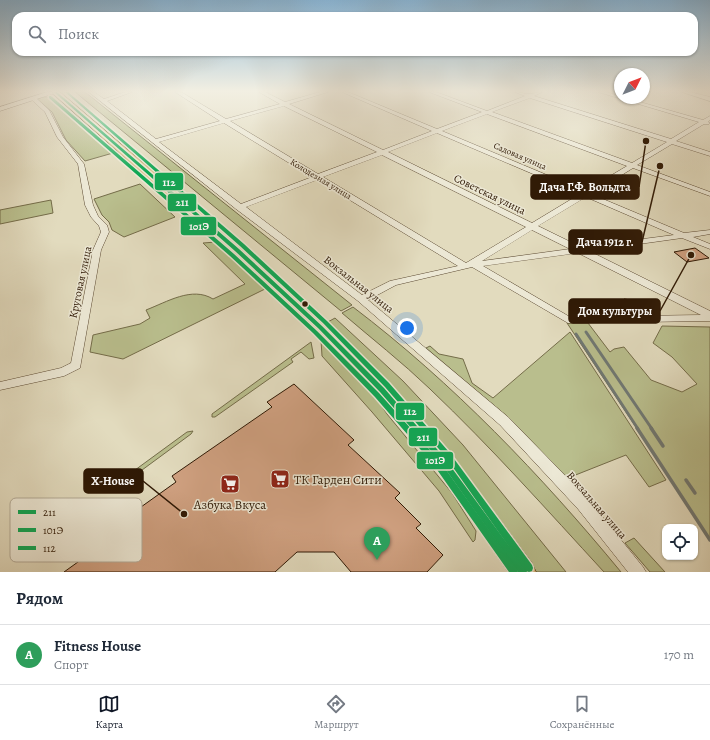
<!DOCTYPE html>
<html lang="ru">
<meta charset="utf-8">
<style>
:root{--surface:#fff;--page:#f6f6f7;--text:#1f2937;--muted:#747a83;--line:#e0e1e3;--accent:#111827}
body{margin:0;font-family:Alegreya,serif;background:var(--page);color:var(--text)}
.controls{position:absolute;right:12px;bottom:12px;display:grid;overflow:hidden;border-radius:8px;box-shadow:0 1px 3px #0004}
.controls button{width:36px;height:36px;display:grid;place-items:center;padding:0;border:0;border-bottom:1px solid var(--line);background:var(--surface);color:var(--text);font:20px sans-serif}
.compass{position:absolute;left:614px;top:68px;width:36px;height:36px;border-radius:50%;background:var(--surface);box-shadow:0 1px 3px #0004;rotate:48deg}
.you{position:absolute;left:407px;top:328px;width:14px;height:14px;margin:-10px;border:3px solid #fff;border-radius:50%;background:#1a73e8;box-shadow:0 0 0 6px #1a73e833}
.badge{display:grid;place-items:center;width:26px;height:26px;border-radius:50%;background:var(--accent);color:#fff;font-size:13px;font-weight:700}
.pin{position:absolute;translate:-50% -33px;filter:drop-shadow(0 1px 2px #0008)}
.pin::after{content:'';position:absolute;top:21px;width:14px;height:12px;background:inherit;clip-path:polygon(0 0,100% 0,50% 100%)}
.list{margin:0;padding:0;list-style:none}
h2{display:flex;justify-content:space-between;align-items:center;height:52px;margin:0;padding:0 16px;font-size:17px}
h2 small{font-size:13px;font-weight:400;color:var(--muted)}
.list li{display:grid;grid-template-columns:26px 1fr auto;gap:12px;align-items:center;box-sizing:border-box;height:60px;padding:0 16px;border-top:1px solid var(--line)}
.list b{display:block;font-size:15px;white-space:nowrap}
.list p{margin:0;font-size:13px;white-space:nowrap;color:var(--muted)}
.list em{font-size:13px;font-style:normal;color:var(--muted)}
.icon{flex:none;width:22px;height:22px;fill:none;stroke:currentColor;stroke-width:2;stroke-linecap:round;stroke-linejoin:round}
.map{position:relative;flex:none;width:710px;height:572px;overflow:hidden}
.search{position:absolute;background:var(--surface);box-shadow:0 1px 3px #0004;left:12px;right:12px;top:12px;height:44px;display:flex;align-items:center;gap:10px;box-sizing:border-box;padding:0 14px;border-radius:12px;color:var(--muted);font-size:15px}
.sheet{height:112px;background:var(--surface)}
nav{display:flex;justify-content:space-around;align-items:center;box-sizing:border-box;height:56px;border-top:1px solid var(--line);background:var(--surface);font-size:11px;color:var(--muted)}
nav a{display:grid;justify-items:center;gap:2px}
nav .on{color:var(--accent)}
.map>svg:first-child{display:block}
.green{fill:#b9be8d;stroke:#746c49}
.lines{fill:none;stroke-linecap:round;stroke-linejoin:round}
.stream-far1{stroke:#707873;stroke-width:3}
.stream{stroke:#707873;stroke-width:3.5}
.building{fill:#cfa080;stroke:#2f1905}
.minor-casing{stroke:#5c4a33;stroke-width:1}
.secondary-casing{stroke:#2f1905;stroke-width:1}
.primary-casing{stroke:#2f1905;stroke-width:1}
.minor{fill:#ece8d5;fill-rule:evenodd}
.secondary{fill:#ece8d5;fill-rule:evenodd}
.primary{fill:#e1be7f;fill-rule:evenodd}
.bus-1-casing{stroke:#ece8d5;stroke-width:3}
.bus-2-casing{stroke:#ece8d5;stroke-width:3}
.bus-3-casing{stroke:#ece8d5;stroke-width:3}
.bus-1{fill:#10a855;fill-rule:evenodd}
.bus-2{fill:#10a855;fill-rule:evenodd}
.bus-3{fill:#10a855;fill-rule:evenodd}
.bus-dot{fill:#2f1905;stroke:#ece8d5;stroke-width:1.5}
.labels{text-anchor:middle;stroke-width:3;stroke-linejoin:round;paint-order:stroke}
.far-street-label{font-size:9px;fill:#2f1905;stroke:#ece8d5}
.street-label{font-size:11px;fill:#2f1905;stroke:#ece8d5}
.near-poi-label{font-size:13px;fill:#2f1905;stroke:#ece8d5;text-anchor:start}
.key{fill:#ece8d5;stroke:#b3aa97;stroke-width:1}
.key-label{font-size:11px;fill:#2f1905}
.leader{fill:none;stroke:#2f1905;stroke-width:1.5}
.callout-dot{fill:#2f1905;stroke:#ece8d5;stroke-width:1.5}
.callout{fill:#2f1905;stroke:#2f1905;stroke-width:1.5}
.callout-label{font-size:12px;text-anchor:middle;font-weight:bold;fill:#fff}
.line-badge{stroke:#ece8d5;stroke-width:1.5}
.badge-label{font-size:11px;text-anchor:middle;font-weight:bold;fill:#fff}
</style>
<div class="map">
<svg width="710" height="572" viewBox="0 0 710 572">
<rect width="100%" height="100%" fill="#e2dbbe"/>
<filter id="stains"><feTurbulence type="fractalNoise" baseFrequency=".005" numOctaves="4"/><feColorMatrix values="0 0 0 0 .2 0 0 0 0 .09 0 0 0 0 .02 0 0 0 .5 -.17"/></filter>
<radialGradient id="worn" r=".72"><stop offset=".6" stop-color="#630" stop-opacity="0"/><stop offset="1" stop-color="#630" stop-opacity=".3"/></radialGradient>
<g class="green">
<polygon points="75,92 85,92 352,305 341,311"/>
<polygon points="43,97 51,97 113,153 85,161 66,140 52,112 37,99"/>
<polygon points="140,184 175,217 124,237 112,230 109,222 102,215 94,199"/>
<polygon points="51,200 53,213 0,224 0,210"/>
<path d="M216,242l49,47 -142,70 -33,-7 3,-17 47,-11 10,-6 -4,-8c21,-8 46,-24 67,-11l32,-15 -42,-41z"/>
<path d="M353,307c100,76 188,168 268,265h-17c-57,-62 -113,-125 -174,-183 -28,-27 -59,-51 -88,-76z"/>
<polygon points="335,318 403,381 463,445 566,572 536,572 509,532 448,452 326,323"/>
<polygon points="567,323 588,323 610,352 614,349 624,347 651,380 682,392 697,384 672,357 653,343 662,326 710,327 710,539"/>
<polygon points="570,332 666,480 649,487 626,455 573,476 577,481 572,483 509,418 426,348 430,346 439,354 463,359 472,383 493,398"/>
<polygon points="323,339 367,384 387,414 452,493 476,531 475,540 473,542 439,491 372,412 322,356 321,340"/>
<polygon points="311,342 314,358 309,359 301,352 291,359 293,362 215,417 212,417 212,414"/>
<polygon points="193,431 191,434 123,484 117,485 120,481 187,432"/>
<polygon points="634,538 665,572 650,572 625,543"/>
</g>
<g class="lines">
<g class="stream-far1">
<polyline points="586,332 652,429"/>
<polyline points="576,334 638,429"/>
</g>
<g class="stream">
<polyline points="637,428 710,540"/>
<polyline points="651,428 663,446"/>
<polyline points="686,480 695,493"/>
</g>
</g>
<g class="building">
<polygon points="695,248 709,258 687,262 674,252"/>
<polygon points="624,299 645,302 649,312 627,309"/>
<polygon points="294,384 354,440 348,445 400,493 395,498 421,524 416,528 443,555 427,572 351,572 334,552 297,552 275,572 64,572 103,544 99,537 176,482 172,476 272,407 267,402"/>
</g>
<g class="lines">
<defs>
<g id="minor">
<path d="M89,92h5l10,7 21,-7h7l-25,9 49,38 64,-18 -45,-29h6l45,27 54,-15 -21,-12h6l20,10 35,-10h8l-39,12 94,46 49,-19 -90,-39h6l89,37 45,-17 -53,-20h7l51,19 38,-15 -10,-4c5,0 9,2 14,2 4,0 9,-2 13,-2l-8,4 137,43 28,-17 -101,-30h8l14,4v2h6l77,22 7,-4v4l-2,2 2,1 -1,1h-5l-28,17 34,11v4l-38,-12 -35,21 73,27v4l-77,-28 -42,26 93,39 26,-3v4l-17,3 17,7v5l-28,-11 -93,13 121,60v10l-142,2 -96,-56 -76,18 -28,15 140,117 80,82 55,68 3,5h-18l-50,-63 -78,-84 -142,-124 -122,-92zM530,98l137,44 -35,21 -140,-51zM284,106l93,46 -59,22 -88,-53zM487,114l140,52 -42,25 -143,-60zM224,123l88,54 -71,27 -82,-62zM437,133l143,61 -48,29 -144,-71zM382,155l144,72 -60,36 -143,-86zM317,180l141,86 -68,15 -28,14 -116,-88zM586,197l88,38 -93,12 -43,-21zM532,230l38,19 -88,12zM578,253l123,62 -131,2 -87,-51z"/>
<polygon points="682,92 690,92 710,97 710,101"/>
<polygon points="32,98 36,98 49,110 63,137 84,164 93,205 98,216 107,225 109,232 101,250 80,368 64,376 0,390 0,382 61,368 71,363 93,250 101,232 99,226 91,217 85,205 78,164 57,137 45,112 32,100"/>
</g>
<polygon id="secondary" points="47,92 58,92 0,111 0,107"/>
<polygon id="primary" points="51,92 60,92 242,247 326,323 389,385 448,451 532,563 536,572 508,572 434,465 375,395 314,331 232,253"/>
</defs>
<use href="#minor" class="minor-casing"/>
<use href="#secondary" class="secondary-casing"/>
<use href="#primary" class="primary-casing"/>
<use href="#minor" class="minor"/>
<use href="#secondary" class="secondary"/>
<use href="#primary" class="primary"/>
<defs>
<polygon id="bus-1" points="54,92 57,92 239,249 322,326 384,388 443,456 526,569 527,572 518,572 439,460 380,392 318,328 235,251"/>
<polygon id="bus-2" points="49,96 51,96 234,254 317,331 379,393 439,460 517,569 518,572 509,572 433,464 375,397 313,333 230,256 49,98"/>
<polygon id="bus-3" points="65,92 68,92 244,244 327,321 389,383 449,452 532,565 533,568 532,571 529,572 526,571 445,456 385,387 323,323 240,246"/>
</defs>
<use href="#bus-1" class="bus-1-casing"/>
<use href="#bus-2" class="bus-2-casing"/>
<use href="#bus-3" class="bus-3-casing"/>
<use href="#bus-1" class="bus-1"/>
<use href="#bus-2" class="bus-2"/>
<use href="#bus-3" class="bus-3"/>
</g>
<linearGradient id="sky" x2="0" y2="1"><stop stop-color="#89b6d7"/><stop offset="0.53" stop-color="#f2efe2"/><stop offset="1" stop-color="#f2efe2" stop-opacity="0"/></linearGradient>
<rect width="710" height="172" fill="url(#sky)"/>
<defs>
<symbol id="supermarket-square" viewBox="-11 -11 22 22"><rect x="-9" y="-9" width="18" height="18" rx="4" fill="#8f2418" stroke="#ece8d5"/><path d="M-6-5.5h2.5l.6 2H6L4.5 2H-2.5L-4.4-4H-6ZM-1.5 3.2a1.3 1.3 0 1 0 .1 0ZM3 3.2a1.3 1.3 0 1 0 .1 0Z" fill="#fff"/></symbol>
</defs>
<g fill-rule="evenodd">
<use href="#supermarket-square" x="269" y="468" width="22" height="22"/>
<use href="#supermarket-square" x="219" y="473" width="22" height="22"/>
</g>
<circle class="bus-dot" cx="305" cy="304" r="3.5"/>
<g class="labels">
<g class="far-street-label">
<text transform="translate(520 156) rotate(23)" y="3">Садовая улица</text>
<text transform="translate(321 179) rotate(31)" y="3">Колодезная улица</text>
</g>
<g class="street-label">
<text transform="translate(490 194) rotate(26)" y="4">Советская улица</text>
<text transform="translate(80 282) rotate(-78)" y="4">Круговая улица</text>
<text transform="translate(359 284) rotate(38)" y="4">Вокзальная улица</text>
<text transform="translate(597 505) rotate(49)" y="4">Вокзальная улица</text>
</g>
<g class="near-poi-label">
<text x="294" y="484">ТК Гарден Сити</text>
<text x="230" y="509" text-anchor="middle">Азбука Вкуса</text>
</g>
</g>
<rect x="10" y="498" width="132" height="64" rx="6" class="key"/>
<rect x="18" y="510" width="18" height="4" fill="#10a855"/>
<rect x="18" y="528" width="18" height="4" fill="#10a855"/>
<rect x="18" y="546" width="18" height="4" fill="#10a855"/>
<g class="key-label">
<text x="43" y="516">211</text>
<text x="43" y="534">101Э</text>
<text x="43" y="552">112</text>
</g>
<path class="leader" d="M646 141L639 187M660 166L642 242M691 255L660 311M184 514L143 481"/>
<g class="callout-dot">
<circle cx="646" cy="141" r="4"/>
<circle cx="660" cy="166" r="4"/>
<circle cx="691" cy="255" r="4"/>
<circle cx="184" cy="514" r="4"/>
</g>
<g class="callout">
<rect x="531" y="175" width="108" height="24" rx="4"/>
<rect x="569" y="230" width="73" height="24" rx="4"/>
<rect x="569" y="299" width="91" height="24" rx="4"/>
<rect x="84" y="469" width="59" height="24" rx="4"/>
</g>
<g class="callout-label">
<text x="585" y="191">Дача Г.Ф. Вольдта</text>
<text x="605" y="246">Дача 1912 г.</text>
<text x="615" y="315">Дом культуры</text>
<text x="113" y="485">X-House</text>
</g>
<g class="line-badge">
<rect x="154" y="172" width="30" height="19" rx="4" fill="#10a855"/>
<rect x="167" y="193" width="30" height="19" rx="4" fill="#10a855"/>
<rect x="180" y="216" width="37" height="20" rx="4" fill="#10a855"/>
<rect x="395" y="402" width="30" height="19" rx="4" fill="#10a855"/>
<rect x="408" y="427" width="30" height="20" rx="4" fill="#10a855"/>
<rect x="416" y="451" width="38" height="19" rx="4" fill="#10a855"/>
</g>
<g class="badge-label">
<text x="169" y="186">112</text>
<text x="182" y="206">211</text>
<text x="199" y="230">101Э</text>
<text x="410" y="415">112</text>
<text x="423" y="441">211</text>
<text x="435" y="464">101Э</text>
</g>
<rect width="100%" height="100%" filter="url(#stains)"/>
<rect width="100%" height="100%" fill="url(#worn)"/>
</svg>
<div class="controls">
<button><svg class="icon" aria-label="locate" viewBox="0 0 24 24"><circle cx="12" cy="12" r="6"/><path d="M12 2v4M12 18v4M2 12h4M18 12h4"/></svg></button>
</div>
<svg class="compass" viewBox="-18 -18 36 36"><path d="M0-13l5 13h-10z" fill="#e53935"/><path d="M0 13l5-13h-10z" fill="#747a83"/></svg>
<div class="you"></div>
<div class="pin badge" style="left:377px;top:560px;background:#2e9e5b">A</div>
<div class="search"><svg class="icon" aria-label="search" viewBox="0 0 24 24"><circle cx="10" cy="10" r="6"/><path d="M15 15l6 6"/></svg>Поиск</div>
</div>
<section class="sheet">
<h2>Рядом<small></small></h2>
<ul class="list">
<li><span class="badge" style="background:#2e9e5b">A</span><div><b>Fitness House</b><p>Спорт</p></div><em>170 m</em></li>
</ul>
</section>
<nav>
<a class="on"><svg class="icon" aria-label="map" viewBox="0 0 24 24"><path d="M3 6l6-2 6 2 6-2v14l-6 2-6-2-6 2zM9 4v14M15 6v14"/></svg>Карта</a>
<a><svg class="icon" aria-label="directions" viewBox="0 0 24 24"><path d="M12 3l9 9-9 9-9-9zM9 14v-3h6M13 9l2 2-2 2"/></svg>Маршрут</a>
<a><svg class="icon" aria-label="saved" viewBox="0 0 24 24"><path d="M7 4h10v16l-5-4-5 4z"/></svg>Сохранённые</a>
</nav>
